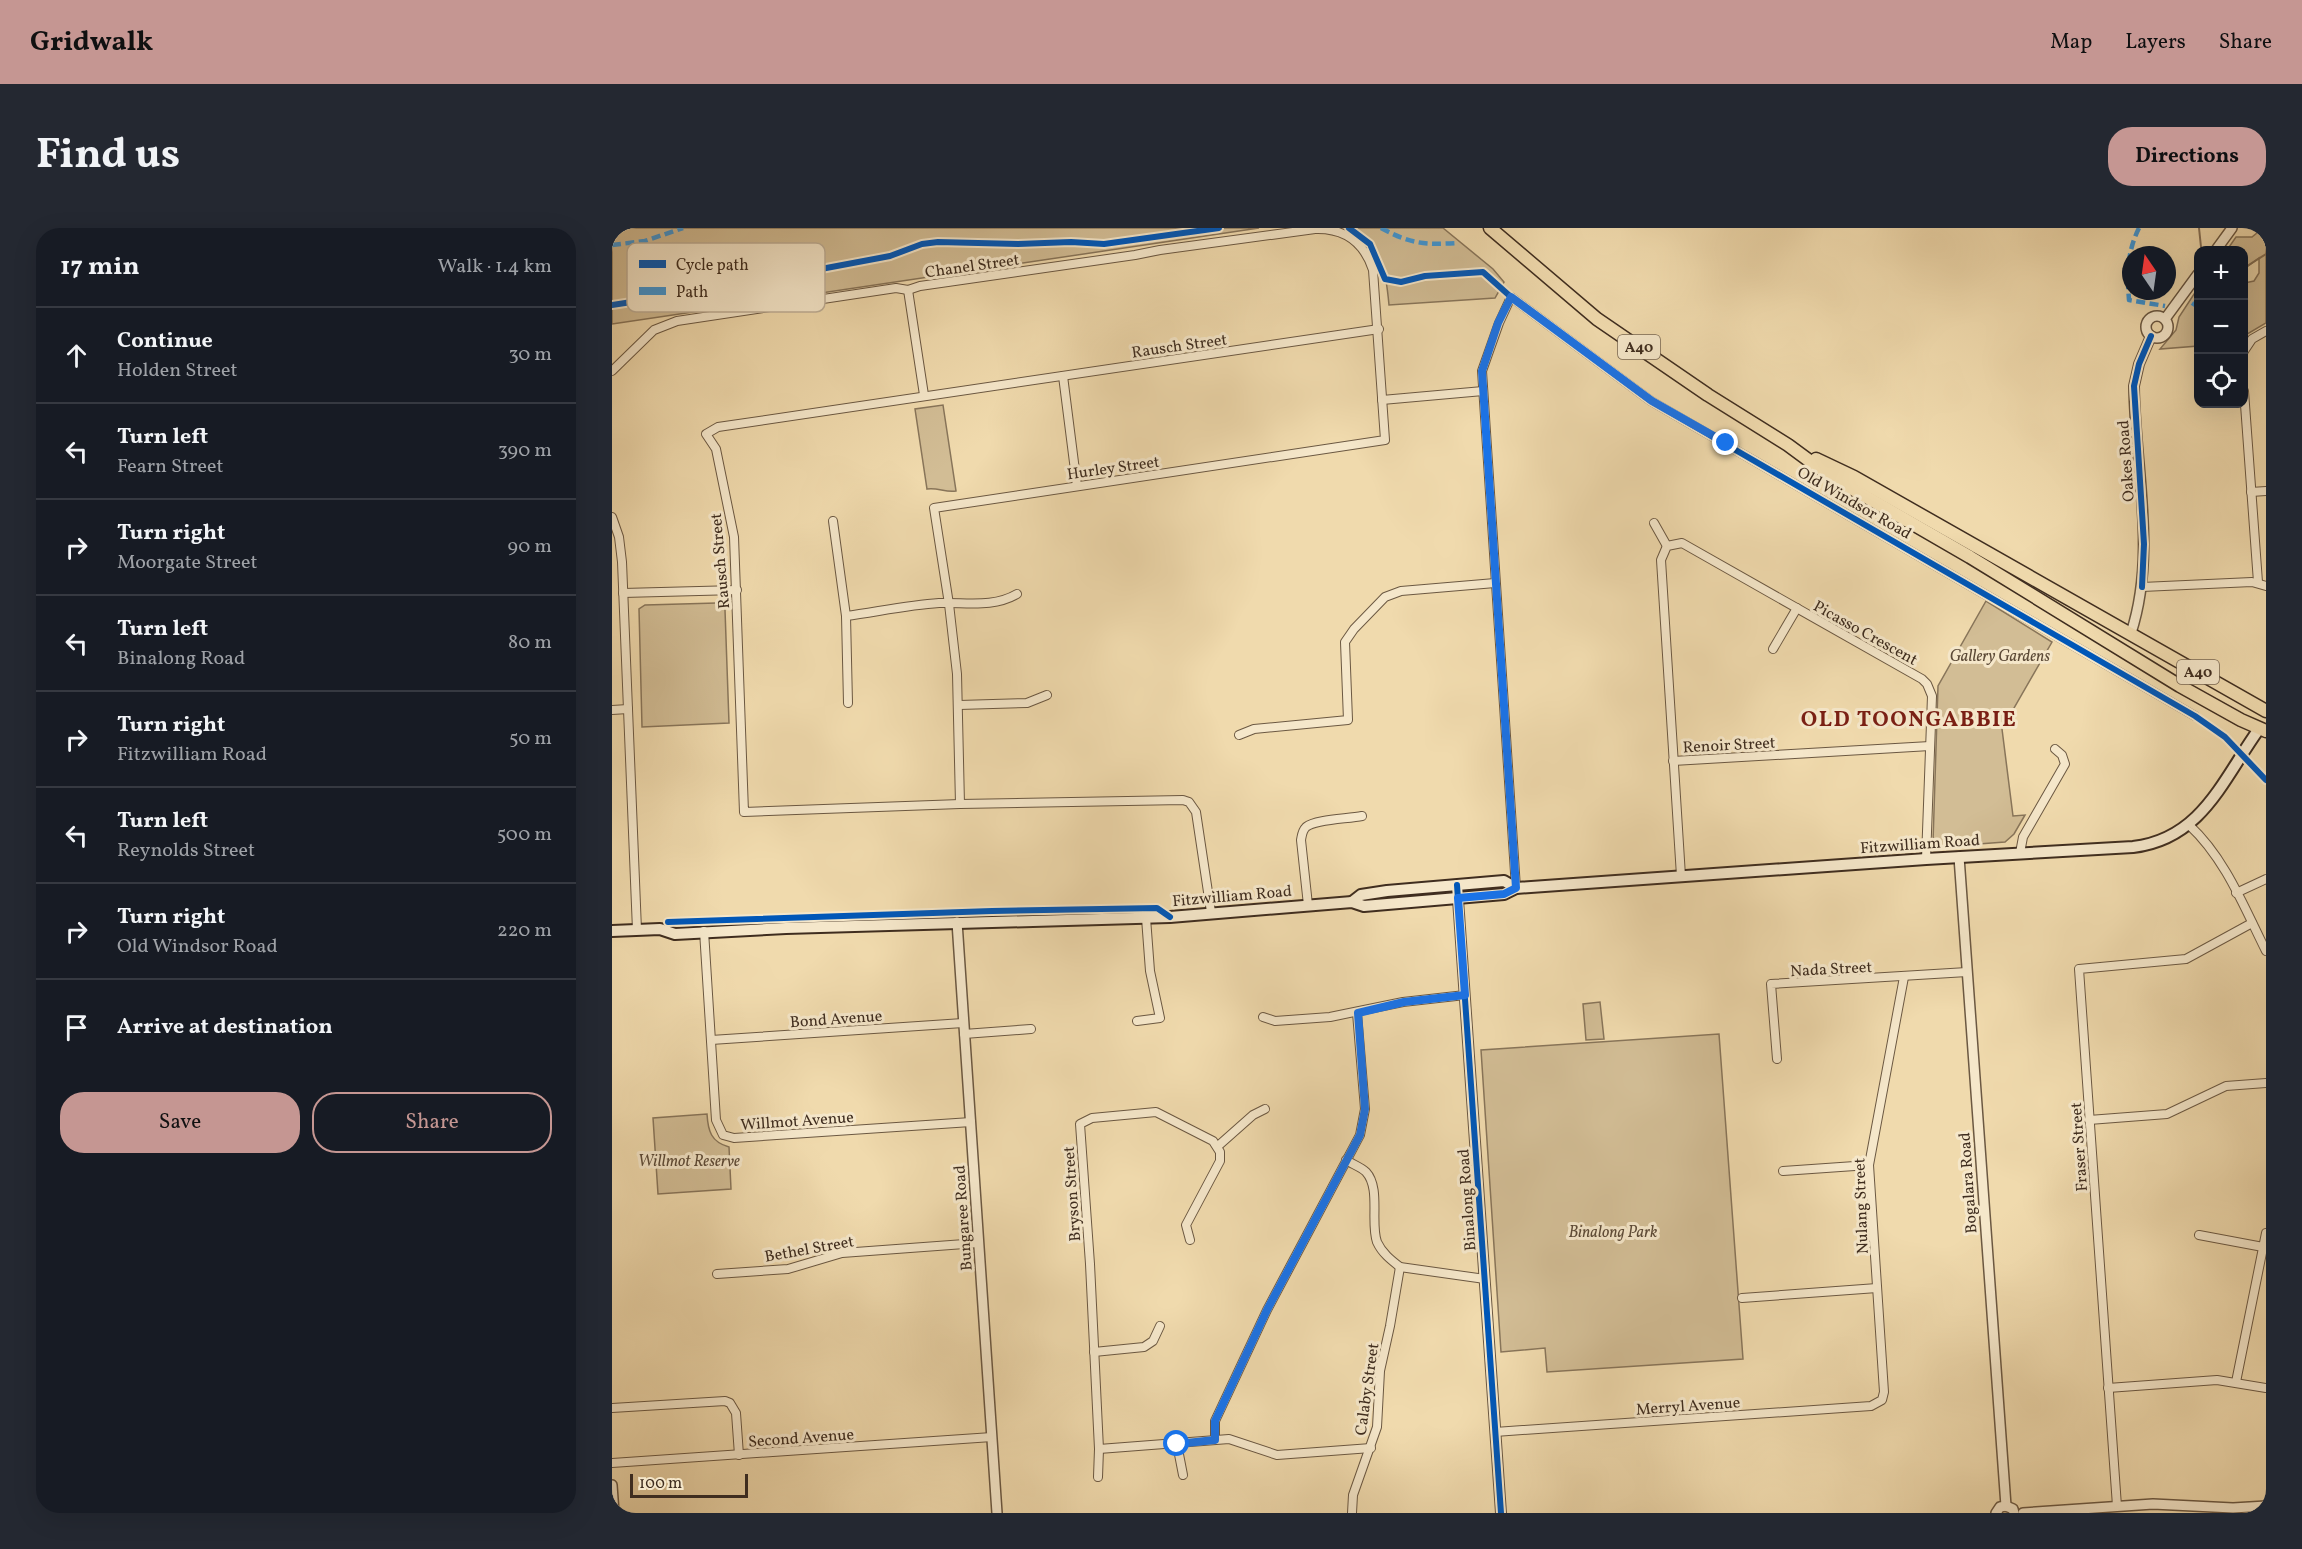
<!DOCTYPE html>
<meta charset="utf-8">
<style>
:root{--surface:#171b24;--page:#242831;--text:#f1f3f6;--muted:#9ea1a6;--line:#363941;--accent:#c59692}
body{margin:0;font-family:Vollkorn,serif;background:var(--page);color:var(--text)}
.controls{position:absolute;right:18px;top:18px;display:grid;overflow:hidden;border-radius:12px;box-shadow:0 6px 24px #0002}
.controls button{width:54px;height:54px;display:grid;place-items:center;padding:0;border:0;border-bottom:2px solid var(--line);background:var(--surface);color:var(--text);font:30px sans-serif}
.compass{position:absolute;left:1510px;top:18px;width:54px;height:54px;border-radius:50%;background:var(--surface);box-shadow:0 6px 24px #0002;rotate:347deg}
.scale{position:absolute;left:18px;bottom:15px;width:118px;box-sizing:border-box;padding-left:6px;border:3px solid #3f2d1f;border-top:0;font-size:16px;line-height:21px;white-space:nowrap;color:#3f2d1f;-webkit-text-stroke:4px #f5e7ca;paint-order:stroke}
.stop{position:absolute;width:18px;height:18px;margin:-14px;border:4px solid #1a73e8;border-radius:50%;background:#fff}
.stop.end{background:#1a73e8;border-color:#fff;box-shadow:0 2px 6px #0008}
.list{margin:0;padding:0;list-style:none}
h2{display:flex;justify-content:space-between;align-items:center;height:78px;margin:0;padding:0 24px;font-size:26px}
h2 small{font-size:20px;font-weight:400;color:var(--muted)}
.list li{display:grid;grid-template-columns:39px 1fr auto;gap:18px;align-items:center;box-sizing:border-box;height:96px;padding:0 24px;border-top:2px solid var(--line)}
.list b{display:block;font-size:22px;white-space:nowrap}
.list p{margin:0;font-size:20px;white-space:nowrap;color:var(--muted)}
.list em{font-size:20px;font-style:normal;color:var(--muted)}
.actions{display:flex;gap:12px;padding:18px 24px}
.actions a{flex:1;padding:14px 0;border:2px solid var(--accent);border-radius:24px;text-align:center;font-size:21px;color:var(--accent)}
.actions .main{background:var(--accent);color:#111}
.icon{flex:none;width:33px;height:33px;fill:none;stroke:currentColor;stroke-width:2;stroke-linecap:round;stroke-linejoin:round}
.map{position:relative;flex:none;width:1654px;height:1285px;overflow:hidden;border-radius:24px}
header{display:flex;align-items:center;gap:36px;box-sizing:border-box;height:84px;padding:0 30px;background:var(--accent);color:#111}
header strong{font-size:28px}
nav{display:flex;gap:33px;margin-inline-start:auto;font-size:21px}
.intro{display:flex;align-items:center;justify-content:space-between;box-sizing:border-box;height:144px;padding:0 36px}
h1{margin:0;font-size:42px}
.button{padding:15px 27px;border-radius:24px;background:var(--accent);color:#111;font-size:21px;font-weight:700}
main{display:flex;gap:36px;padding:0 36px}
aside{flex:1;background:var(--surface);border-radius:24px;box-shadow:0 6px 24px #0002}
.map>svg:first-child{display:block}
.green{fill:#d2bd95;stroke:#88755a;stroke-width:1.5}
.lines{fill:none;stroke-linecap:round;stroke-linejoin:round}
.stream{stroke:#857157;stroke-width:2}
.minor-casing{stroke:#6b5842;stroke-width:10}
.tertiary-casing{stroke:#6b5842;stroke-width:12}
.secondary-casing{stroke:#3f2d1f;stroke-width:14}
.trunk-casing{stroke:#3f2d1f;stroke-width:15}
.minor{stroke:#f5e7ca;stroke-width:8}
.tertiary{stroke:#f5e7ca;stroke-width:9}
.secondary{stroke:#f5e7ca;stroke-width:10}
.trunk{stroke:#f0daad;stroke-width:12}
.quiet{stroke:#3f96d5;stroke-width:4.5;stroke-dasharray:9 4.5;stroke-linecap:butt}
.cycleway-casing{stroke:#f5e7ca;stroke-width:10}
.cycleway{stroke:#0057b8;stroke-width:6}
.route{stroke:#1a73e8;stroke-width:8}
.labels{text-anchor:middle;stroke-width:6;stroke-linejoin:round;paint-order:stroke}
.shield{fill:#f5e7ca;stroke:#766552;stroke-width:1.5}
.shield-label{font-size:15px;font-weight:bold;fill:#3f2d1f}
.street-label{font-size:16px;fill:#3f2d1f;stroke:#f5e7ca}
.park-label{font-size:16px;font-style:italic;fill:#5c4a37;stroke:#f5e7ca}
.district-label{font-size:22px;font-weight:bold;letter-spacing:1.5px;fill:#7a1f14;stroke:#f5e7ca}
.key{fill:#f5e7ca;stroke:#beaf97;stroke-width:1.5}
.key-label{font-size:16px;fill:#3f2d1f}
</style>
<header>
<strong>Gridwalk</strong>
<nav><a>Map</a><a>Layers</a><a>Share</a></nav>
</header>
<div class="intro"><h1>Find us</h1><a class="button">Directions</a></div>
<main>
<aside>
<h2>17 min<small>Walk · 1.4 km</small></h2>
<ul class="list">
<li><svg class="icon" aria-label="ahead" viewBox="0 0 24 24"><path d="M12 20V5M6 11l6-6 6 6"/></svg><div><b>Continue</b><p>Holden Street</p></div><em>30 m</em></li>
<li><svg class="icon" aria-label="left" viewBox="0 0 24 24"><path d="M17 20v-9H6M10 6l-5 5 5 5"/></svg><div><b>Turn left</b><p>Fearn Street</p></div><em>390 m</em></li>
<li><svg class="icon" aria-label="right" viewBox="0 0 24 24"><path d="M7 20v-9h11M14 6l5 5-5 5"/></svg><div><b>Turn right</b><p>Moorgate Street</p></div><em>90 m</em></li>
<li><svg class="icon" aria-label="left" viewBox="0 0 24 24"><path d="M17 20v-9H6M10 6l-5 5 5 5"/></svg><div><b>Turn left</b><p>Binalong Road</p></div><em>80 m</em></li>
<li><svg class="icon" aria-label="right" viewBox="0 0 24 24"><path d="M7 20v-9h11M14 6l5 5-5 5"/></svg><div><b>Turn right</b><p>Fitzwilliam Road</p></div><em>50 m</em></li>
<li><svg class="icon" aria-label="left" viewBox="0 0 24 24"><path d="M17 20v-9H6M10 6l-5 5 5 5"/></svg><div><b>Turn left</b><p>Reynolds Street</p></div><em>500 m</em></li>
<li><svg class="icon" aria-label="right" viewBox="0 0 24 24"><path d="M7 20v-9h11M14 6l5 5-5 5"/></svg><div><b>Turn right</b><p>Old Windsor Road</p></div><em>220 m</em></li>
<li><svg class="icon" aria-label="arrive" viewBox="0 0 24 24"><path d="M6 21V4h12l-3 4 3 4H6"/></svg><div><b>Arrive at destination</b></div></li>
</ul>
<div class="actions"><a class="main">Save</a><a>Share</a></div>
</aside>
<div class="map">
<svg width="1654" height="1285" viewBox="0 0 1654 1285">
<rect width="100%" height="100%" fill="#f0daad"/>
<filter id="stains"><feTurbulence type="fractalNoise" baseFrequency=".00333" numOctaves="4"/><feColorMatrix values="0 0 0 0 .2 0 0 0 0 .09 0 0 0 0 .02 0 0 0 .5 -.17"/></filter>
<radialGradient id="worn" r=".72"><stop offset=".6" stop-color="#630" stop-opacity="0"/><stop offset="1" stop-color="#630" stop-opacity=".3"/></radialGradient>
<g class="green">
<polygon points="0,0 647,0 0,96"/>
<path d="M741,0h90l50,41 11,13 -9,16 -106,7c-3,-33 -6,-58 -36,-77z"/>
<polygon points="1651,0 1654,0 1654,95 1632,108 1632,55 1642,53 1647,45 1647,30 1632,41 1632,22 1615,22 1624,9 1640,9"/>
<polygon points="1586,60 1586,118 1548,121 1564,102 1567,89"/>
<path d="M331,177l13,86c-10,2 -19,-4 -29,-2l-12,-80z"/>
<polygon points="1374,373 1440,414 1390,501 1401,588 1413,587 1402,606 1393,614 1326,619 1321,614 1326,458"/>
<polygon points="105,375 109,375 113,382 117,495 30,499 27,381 33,377"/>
<polygon points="988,774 992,811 974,812 971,776"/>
<polygon points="1107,806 1131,1131 935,1144 933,1120 889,1124 869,822"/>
<path d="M95,886c1,17 4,28 22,33l2,42 -73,5 -5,-76z"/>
</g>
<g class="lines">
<g class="stream">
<polyline points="1587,0 1589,19 1592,22"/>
<polyline points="1632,40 1654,26"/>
</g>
<defs>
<g id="minor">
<polyline points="296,62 312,167"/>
<polyline points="1632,123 1640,111 1654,103"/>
<path d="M0,143l42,-41 23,-9 219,-33 12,2 12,-4 215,-31 25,-5 155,-21c29,-1 49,13 58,41l12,170 -451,68 15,96 8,70 3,130"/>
<polyline points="451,148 465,258"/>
<polyline points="1632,163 1646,354"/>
<polyline points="770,172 871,163"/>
<polyline points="1639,264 1654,263"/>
<polyline points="0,289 7,309 10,334 25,702"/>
<polyline points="221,293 234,388 236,475"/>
<polyline points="1042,295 1055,318"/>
<polyline points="1530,359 1640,354 1654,358"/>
<polyline points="11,365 125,362"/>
<path d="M234,388c30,-4 62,-11 93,-13 27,-1 54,5 78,-9"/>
<polyline points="1161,421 1185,380"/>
<polyline points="347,477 415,475 435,467"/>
<polyline points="0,482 16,481"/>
<polyline points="627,507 642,501 736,492 733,414 742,401 773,369 789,363 883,355"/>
<polyline points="1061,533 1318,518"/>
<path d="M1577,597c36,33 55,82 77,126"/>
<polyline points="1408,625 1411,609 1453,536 1450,527 1443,521"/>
<polyline points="1069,648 1049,332 1055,318 1070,315 1310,451 1315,456 1320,468 1314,631"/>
<polyline points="904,660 870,143 887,95 899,69 1039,173 1583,488"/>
<polyline points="1624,665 1654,651"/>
<path d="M696,677l-7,-65c1,-5 1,-9 5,-13 10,-8 42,-8 56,-11"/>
<polyline points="599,684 584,584 577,574 571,572 348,576 132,584 122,309 104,221 94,206 106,199 767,101"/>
<polyline points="92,703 104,892 111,907 122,910 359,894"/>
<polyline points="651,789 663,793 718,789 791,774 853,767"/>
<polyline points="525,793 548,790 538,743 534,690"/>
<polyline points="352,806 419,801"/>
<polyline points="99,812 351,795"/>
<polyline points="1165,831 1159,756 1355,744"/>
<polyline points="1477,892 1555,886 1614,858 1654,855"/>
<polyline points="606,918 641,887 653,881"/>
<path d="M734,932c6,4 15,7 20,12 15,16 4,51 11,70 5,11 14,18 23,25l85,12"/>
<polyline points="1171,943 1257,937"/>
<polyline points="1587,1007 1651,1019"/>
<polyline points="105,1046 176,1041 230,1025 366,1015"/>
<polyline points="1130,1070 1265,1060"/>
<polyline points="482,1124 532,1119 541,1113 548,1098"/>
<polyline points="1624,1154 1654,1005"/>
<polyline points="1496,1160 1605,1152 1654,1160"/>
<polyline points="0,1180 113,1173 118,1175 124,1185 127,1227"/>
<polyline points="883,1204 1259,1178 1270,1172 1272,1164 1257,937 1292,749"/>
<polyline points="603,1212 603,1193 655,1082 748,907 753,881 745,785"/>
<polyline points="565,1216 571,1247"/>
<polyline points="487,1221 617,1211 665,1227 759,1220"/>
<polyline points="0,1235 380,1209"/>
<polyline points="486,1249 487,1221 478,1036 468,896 480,890 544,884 601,913 608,924 608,933 574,997 578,1012"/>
<polyline points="1505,1278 1467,741 1574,731 1640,695"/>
<polyline points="740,1285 741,1267 765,1199 768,1143 778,1098 788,1039"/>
</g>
<g id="tertiary">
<polyline points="1604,22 1620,0"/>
<circle cx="1545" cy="99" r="11"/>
<polyline points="1553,91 1586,46"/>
<path d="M1519,405c26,-80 4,-165 3,-247l5,-22 12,-28"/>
<polyline points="1347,629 1394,1278"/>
<polyline points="845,657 889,1285"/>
<polyline points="345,694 385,1285"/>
<polyline points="0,1257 2,1285"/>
<polyline points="1394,1278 1401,1281 1402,1285"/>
<polyline points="1384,1285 1388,1279 1394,1278"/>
<polyline points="1411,1285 1541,1276 1621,1280 1654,1278"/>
</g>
<g id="secondary">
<polyline points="740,674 749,667 775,663 892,653 904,660"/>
<path d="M0,703l48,-2 15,5 111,-6 384,-11 182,-15 12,4 140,-12 12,-6 410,-29 207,-12c69,-8 90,-68 126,-118"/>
</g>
<g id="trunk">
<polyline points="878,0 985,91 1096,167 1176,217 1218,248 1358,329 1568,458 1629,492 1654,503"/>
<polyline points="1204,231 1242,249 1654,483"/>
</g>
</defs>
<use href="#minor" class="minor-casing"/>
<use href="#tertiary" class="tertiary-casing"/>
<use href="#secondary" class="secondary-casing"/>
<use href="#trunk" class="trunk-casing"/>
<use href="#minor" class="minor"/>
<use href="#tertiary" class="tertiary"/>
<use href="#secondary" class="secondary"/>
<use href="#trunk" class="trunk"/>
<g class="quiet">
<path d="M769,0c30,16 43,17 77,15"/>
<path d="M1527,0c-12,24 -12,46 -10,72l36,6"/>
<polyline points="0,17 33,13 71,0"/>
<polyline points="1580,75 1586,79"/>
</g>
<defs>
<g id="cycleway">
<polyline points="737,0 758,16 773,51 789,54 813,48 871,44 899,69 1039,173 1583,488 1613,509 1654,552"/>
<polyline points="0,77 26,73 77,52 94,48 108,46 177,47 278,28 310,16 326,14 406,16 459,14 492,16 607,0"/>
<polyline points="1530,359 1532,316 1522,158 1527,136 1539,108"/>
<polyline points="845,657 889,1285"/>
<polyline points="56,694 380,683 545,680 558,689"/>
</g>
</defs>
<use href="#cycleway" class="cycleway-casing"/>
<use href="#cycleway" class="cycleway"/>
</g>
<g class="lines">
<polyline class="route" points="565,1216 603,1212 603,1193 655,1082 748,907 753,881 746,785 792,774 853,767 846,670 892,666 904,660 870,143 886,95 899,69 1040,173 1114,215"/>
</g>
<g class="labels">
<g class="shield">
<rect x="1006" y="107" width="42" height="24" rx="4.5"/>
<rect x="1565" y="432" width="42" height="24" rx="4.5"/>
</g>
<g class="shield-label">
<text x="1027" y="124">A40</text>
<text x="1586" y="449">A40</text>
</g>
<g class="street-label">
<text transform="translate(360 37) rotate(-8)" y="6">Chanel Street</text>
<text transform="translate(567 117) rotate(-8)" y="6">Rausch Street</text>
<text transform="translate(1513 233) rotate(-94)" y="6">Oakes Road</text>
<text transform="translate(501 239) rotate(-8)" y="6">Hurley Street</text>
<text transform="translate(1243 274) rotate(30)" y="6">Old Windsor Road</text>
<text transform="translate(107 333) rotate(-95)" y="6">Rausch Street</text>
<text transform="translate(1254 404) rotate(29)" y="6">Picasso Crescent</text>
<text transform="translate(1117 516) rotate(-3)" y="6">Renoir Street</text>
<text transform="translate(1308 615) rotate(-4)" y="6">Fitzwilliam Road</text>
<text transform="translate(620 667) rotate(-5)" y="6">Fitzwilliam Road</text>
<text transform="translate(1219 740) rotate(-3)" y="6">Nada Street</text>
<text transform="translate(224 790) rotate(-4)" y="6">Bond Avenue</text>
<text transform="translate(185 892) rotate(-4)" y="6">Willmot Avenue</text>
<text transform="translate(1466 919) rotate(-94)" y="6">Fraser Street</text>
<text transform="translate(1355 955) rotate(-94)" y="6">Bogalara Road</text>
<text transform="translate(459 966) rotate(-94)" y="6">Bryson Street</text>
<text transform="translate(854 972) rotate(-94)" y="6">Binalong Road</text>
<text transform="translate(1248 978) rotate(-92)" y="6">Nulang Street</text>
<text transform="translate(350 990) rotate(-94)" y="6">Bungaree Road</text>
<text transform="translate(197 1020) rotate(-10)" y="6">Bethel Street</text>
<text transform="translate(754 1161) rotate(-82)" y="6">Calaby Street</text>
<text transform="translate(1076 1177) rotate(-4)" y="6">Merryl Avenue</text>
<text transform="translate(189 1209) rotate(-4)" y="6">Second Avenue</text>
</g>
<g class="park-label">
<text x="1388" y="433">Gallery Gardens</text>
<text x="77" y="938">Willmot Reserve</text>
<text x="1001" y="1009">Binalong Park</text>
</g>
<g class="district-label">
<text x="1297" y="498">OLD TOONGABBIE</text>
</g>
</g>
<rect x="15" y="15" width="198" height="69" rx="9" class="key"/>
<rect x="27" y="32" width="27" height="8" fill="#0057b8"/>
<rect x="27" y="59" width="27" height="8" fill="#3f96d5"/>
<g class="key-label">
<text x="64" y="42">Cycle path</text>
<text x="64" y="69">Path</text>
</g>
<rect width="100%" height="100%" filter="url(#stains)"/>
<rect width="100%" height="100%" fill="url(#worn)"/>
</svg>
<div class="controls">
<button>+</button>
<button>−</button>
<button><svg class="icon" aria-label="locate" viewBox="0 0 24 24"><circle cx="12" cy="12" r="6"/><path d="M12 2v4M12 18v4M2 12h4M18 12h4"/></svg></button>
</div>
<svg class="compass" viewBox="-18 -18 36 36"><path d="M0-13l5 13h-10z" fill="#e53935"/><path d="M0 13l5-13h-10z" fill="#9ea1a6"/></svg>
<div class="scale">100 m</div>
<div class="stop" style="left:565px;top:1216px"></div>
<div class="stop end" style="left:1114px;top:215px"></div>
</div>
</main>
